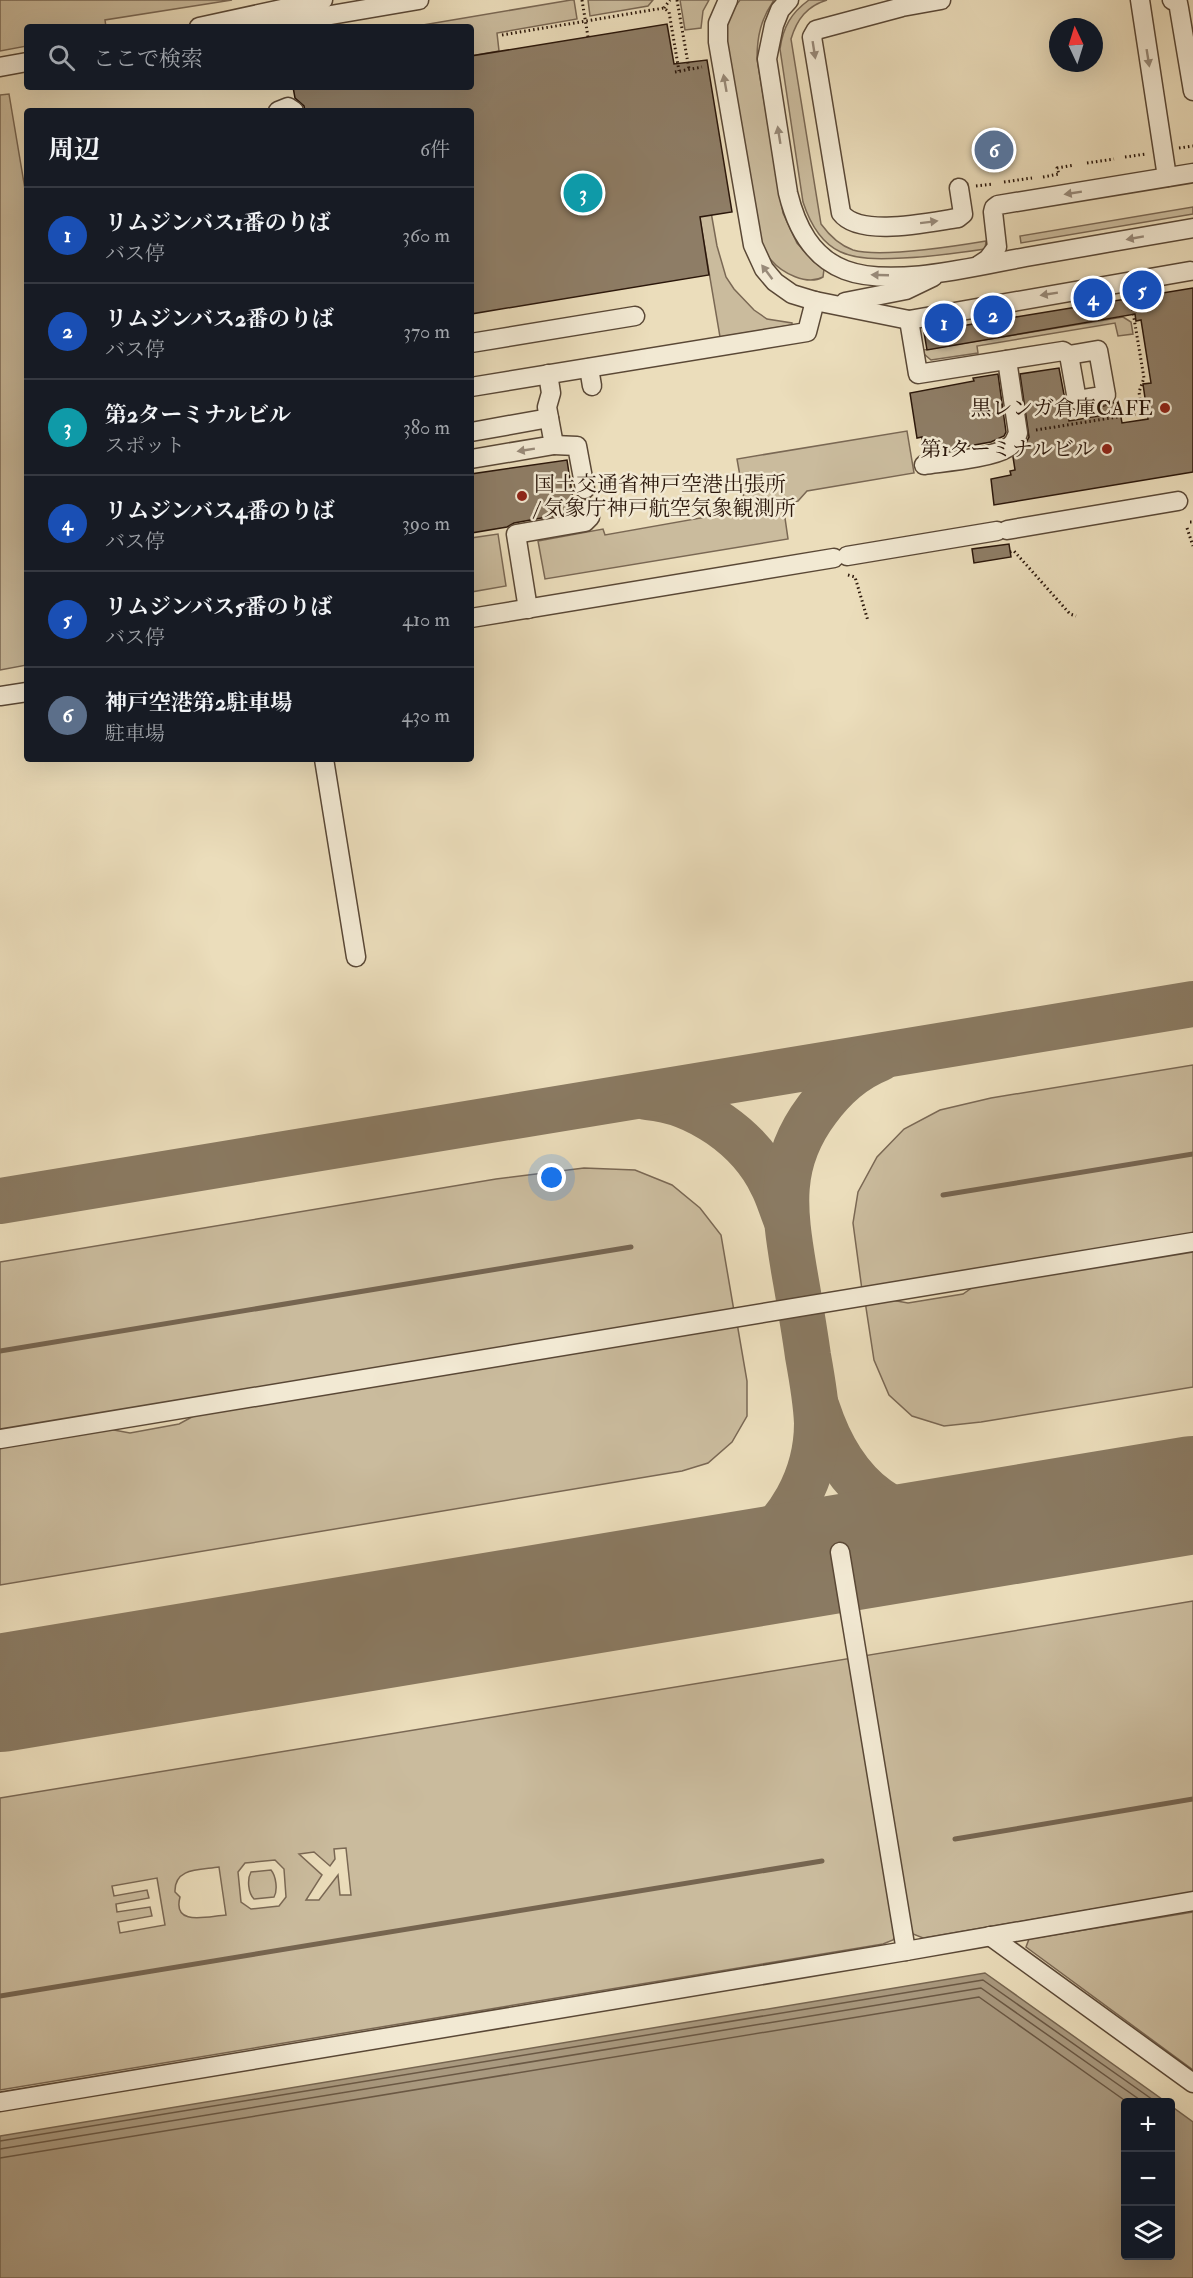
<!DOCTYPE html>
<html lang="ja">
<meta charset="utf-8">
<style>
:root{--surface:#171b24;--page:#20242c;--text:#f1f3f6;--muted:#9ea1a6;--line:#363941;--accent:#c59692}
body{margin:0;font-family:"IM FELL Double Pica","Noto Serif JP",serif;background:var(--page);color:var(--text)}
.controls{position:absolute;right:18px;bottom:18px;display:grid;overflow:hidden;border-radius:6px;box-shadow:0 6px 24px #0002}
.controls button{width:54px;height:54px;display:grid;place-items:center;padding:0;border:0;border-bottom:2px solid var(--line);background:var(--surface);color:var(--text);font:30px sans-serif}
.compass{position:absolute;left:1049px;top:18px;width:54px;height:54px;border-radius:50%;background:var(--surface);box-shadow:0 6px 24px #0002;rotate:356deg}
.you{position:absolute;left:552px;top:1178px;width:21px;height:21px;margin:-15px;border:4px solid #fff;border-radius:50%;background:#1a73e8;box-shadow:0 0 0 9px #1a73e833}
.badge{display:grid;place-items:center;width:39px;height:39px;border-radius:50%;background:var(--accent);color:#fff;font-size:20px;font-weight:700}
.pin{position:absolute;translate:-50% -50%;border:3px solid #fff;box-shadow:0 2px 6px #0006}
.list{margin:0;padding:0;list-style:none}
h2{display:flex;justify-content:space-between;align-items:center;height:78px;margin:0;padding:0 24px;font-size:26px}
h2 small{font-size:20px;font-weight:400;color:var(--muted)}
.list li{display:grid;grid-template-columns:39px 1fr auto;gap:18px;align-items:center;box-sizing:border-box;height:96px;padding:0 24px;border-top:2px solid var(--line)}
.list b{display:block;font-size:22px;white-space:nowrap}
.list p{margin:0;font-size:20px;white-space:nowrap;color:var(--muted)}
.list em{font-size:20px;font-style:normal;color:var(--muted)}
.icon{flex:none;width:33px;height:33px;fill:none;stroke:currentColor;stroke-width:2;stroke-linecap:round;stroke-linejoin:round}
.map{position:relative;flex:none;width:1193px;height:2278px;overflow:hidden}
.search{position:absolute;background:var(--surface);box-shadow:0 6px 24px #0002;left:24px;top:24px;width:450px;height:66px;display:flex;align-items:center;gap:15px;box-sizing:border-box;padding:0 21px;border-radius:6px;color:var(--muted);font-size:22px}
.panel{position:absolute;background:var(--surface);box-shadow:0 6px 24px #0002;left:24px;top:108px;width:450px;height:654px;border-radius:6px}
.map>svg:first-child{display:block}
.green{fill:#cabb9d;stroke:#7a6854;stroke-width:1.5;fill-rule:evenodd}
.water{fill:#a9997f;stroke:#766550;stroke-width:1.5}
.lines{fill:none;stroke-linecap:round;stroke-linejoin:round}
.shore{stroke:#6a5844;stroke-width:1.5}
.stream{stroke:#766550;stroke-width:5}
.taxiway{stroke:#8a7a62;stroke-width:46}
.runway{stroke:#8a7a62;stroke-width:118}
.building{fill:#8e7d66;stroke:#2a160a;stroke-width:1.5}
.minor-casing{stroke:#5a4836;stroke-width:21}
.path{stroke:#2a160a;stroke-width:3;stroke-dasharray:1.5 3;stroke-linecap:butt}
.minor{stroke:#f2e9d3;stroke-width:18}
.oneway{fill:#988a79}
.poi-dot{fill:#8f2418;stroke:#f2e9d3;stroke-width:2}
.labels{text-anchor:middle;stroke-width:5;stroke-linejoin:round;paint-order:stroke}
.poi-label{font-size:21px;fill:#2a160a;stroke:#f2e9d3;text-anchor:end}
</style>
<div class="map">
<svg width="1193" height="2278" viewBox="0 0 1193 2278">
<rect width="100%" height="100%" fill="#ebddbb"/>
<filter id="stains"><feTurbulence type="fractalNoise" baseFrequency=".00333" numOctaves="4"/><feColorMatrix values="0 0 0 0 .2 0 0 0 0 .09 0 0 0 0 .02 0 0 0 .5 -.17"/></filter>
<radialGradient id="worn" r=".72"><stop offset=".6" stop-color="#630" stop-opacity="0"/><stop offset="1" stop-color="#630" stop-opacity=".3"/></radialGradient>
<g class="green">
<polygon points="0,0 232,0 105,20 106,27 27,27 27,46 0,51"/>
<polygon points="571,0 574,0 577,19 497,33 499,51 471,56 471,27 411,27"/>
<polygon points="588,0 653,0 648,6 590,16"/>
<polygon points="680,0 709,0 703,11 701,28 685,30"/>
<path d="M740,0h34c-13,19 -17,36 -17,59l26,154 14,30 17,19 10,7 -1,8c-16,9 -41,-4 -52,-17 -6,-6 -8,-14 -11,-22l-36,-201 4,-21z"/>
<path d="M809,0h18c-20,6 -30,19 -36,39l30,185c8,11 18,21 32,26 27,8 103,-4 133,-9l-1,8c-27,4 -54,8 -82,9 -52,3 -82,-1 -100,-56l-23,-153c3,-22 11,-36 29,-49z"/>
<polygon points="677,83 689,87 717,246 726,277 734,289 754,310 767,319 792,323 792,325 720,337"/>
<polygon points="9,94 27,201 27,665 0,670 0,95"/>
<polygon points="1193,207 1193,214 1021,243 1020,236"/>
<polygon points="1123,317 1131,322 1133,334 1118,336 1115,323 977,346 978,353 931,360 924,354 923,350"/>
<polygon points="907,431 914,473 807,491 798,501 783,504 788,539 545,579 538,541 603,529 605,535 746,510 737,459"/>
<polygon points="498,534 506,586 471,592 471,538"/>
<polygon points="1193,1065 1193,1236 862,1290 853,1223 858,1192 877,1157 904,1129 940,1110 991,1098"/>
<polygon points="584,1168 635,1170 672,1185 700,1208 721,1235 734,1311 0,1433 0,1262 496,1179"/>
<polygon points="1193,1247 1193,1387 981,1422 944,1426 912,1416 889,1395 874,1360 865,1301 880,1298 908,1303 963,1294 980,1282"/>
<polygon points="737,1323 747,1381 747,1416 732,1442 708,1463 682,1471 0,1585 0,1445 103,1428 130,1433 179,1424 203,1411"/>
<polygon points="1193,1601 1193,1892 923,1938 913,1934 908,1926 863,1656"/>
<path d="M852,1658l45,274 -4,8 -10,4 -883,146v-292zM346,1848l5,47h-11l-2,-20 -19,25h-13l16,-25 -23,-21 15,-2 16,14 5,-7 -1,-10zM275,1860l9,9 2,28 -7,9 -28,3 -10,-7 -3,-30 7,-9zM219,1867l7,48c-18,1 -54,12 -46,-18l-5,-5c-1,-25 26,-22 44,-25zM157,1878l8,47 -45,8 -2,-11 34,-6 -2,-9 -33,5 -1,-8 33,-6 -2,-8 -33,6 -2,-10z"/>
<path d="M271,1870c5,6 7,20 3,27l-20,2c-6,-6 -7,-20 -3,-27z"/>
<polygon points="1193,1912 1193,2070 1026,1947 1029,1939"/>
</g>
<polygon class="water" points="985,1973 1166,2102 1126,2102 1126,2256 1170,2256 1171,2106 1193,2122 1193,2278 0,2278 0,2136"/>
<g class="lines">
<g class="shore">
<polyline points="0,2141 983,1980 1156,2102"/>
<polyline points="0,2149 981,1988 1143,2102"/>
<polyline points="0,2158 979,1997 1127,2102"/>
</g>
<g class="stream">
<polyline points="943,1195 1193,1154"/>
<polyline points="0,1351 631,1247"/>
<polyline points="955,1839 1193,1799"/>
<polyline points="0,1996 822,1861"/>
</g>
<g class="taxiway">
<path d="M647,1097c50,4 103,41 125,87 6,11 9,23 14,35"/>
<polyline points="0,1201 1193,1004"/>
<path d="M817,1408c27,83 79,120 166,122"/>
<path d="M694,1578c17,-7 35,-12 50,-22 45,-29 73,-79 73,-133 -1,-23 -5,-45 -9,-67 -4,-29 -9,-57 -14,-86 -10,-60 -17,-107 23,-160 16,-22 37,-41 62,-51"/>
</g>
<polyline class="runway" points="0,1693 1193,1495"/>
</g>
<g class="building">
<polygon points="667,24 674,64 707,60 732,212 700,217 709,275 471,314 471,111 305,111 304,106 295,98 293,87 471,87 471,56"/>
<polygon points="1193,288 1193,472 994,505 991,479 1011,475 1010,471 1015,470 1013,457 1022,450 1029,437 1020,374 1059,368 1069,421 1099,416 1098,408 1118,401 1122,423 1148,419 1143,384 1151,383 1141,320 1136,321 1135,314 927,350 924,332"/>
<polygon points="998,374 1006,432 1004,436 991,442 924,454 922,437 917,438 910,393 974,381 973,378"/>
<polygon points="567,460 575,512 514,523 507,527 471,533 471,474"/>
<polygon points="1009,544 1011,557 974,563 972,549"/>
</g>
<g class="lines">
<defs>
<g id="minor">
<polyline points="728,0 718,23 718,42 753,245 764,269 775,282 792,294 815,301 909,320 1190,271"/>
<path d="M789,0l-9,10 -6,15 -7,34 21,134c8,33 23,64 57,77 47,18 132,-4 181,-13 56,-10 111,-19 167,-29"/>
<path d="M941,0l-39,7 -86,23 -4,7 29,176c19,25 89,9 117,5l5,-4 -4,-26"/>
<polyline points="1140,0 1167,177"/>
<polyline points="1172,0 1178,3 1179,8 1193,91"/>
<polyline points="199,27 323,0"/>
<polyline points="261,27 419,0"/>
<polyline points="0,67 27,62"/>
<polyline points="278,111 288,107 294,111"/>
<polyline points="979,265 988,259 997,247 993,212 994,208 998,205 1193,173"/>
<polyline points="845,302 906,290 933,277"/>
<polyline points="909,320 918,374 1063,351 1069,355"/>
<polyline points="471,343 635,316"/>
<polygon points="1098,350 1106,395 1077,400 1069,355"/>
<polyline points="589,368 592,386"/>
<polyline points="471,387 807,332 815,301"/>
<polyline points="471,432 549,418"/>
<polyline points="554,445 577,446 585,489"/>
<polyline points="471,459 554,445 547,407 551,393 548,374"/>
<path d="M924,465c20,-3 68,-7 83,-17 7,-4 8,-8 11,-15l-11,-73"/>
<polyline points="1007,530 1178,501"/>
<polyline points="847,556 997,531"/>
<polyline points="528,609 516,534 585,522 590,517 588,509"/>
<polyline points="471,618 834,558"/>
<polyline points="0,696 27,692"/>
<polyline points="324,759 356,957"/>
<polyline points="0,1439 1193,1242"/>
<polyline points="840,1552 906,1951"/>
<polyline points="990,1936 1193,2083"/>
<polyline points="0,2102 906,1951 1193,1901"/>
</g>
</defs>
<use href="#minor" class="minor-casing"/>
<g class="path">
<polyline points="582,0 588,37"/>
<polyline points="677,0 689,69"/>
<polyline points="664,8 670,0"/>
<polyline points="502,35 664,8 669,12 679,71"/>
<polyline points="675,72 702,67"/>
<polyline points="1179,148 1193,146"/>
<polyline points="1125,157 1146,154"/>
<polyline points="1087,163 1114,159"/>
<polyline points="1043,177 1059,174 1057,168 1074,165"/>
<polyline points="1004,182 1032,178"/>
<polyline points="976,186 993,184"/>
<polyline points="1036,430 1142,413 1139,392 1144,378 1132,306"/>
<polyline points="1190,522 1193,522"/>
<polyline points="1187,528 1193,546"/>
<polyline points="1010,552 1014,551 1070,614 1076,616"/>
<polyline points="848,575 855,577 868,621"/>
</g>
<use href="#minor" class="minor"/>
</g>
<defs><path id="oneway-solid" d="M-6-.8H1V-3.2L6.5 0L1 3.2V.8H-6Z" transform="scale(1.5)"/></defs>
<g class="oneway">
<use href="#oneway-solid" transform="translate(814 50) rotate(81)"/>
<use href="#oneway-solid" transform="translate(1148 58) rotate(81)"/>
<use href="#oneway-solid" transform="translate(725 83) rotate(-100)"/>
<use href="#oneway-solid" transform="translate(779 135) rotate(-99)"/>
<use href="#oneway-solid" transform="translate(1073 193) rotate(171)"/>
<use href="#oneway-solid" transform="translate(929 222) rotate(-7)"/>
<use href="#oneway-solid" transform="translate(1135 238) rotate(170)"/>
<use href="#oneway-solid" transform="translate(767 272) rotate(-127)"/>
<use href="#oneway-solid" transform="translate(880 275) rotate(-178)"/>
<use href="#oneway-solid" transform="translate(1049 294) rotate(171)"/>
<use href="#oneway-solid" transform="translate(526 450) rotate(171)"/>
</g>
<g class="poi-dot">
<circle cx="1165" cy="408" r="6"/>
<circle cx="1107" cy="449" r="6"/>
<circle cx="522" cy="496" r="6"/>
</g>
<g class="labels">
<g class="poi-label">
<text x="1153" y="415">黒レンガ倉庫CAFE</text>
<text x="1095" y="456">第1ターミナルビル</text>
<text x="534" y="491" text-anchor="start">国土交通省神戸空港出張所<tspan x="534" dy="24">/ 気象庁神戸航空気象観測所</tspan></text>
</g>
</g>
<rect width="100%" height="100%" filter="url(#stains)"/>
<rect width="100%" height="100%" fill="url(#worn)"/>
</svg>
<div class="controls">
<button>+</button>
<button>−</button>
<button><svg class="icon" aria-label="layers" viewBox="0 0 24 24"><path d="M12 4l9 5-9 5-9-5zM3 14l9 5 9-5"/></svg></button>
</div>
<svg class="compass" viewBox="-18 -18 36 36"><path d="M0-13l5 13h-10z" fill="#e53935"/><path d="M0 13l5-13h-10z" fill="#9ea1a6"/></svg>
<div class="you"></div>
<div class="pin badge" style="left:944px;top:323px;background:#1a4fb4">1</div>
<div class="pin badge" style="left:993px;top:315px;background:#1a4fb4">2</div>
<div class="pin badge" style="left:583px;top:193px;background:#0f9aa8">3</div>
<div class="pin badge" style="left:1093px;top:298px;background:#1a4fb4">4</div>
<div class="pin badge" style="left:1142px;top:290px;background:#1a4fb4">5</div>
<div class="pin badge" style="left:994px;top:150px;background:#5c6f8a">6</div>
<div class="search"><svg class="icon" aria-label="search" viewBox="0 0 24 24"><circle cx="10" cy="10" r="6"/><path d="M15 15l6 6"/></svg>ここで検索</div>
<section class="panel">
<h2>周辺<small>6件</small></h2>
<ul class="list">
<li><span class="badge" style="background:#1a4fb4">1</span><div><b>リムジンバス1番のりば</b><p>バス停</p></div><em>360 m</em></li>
<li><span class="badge" style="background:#1a4fb4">2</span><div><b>リムジンバス2番のりば</b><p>バス停</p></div><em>370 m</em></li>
<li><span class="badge" style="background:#0f9aa8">3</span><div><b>第2ターミナルビル</b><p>スポット</p></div><em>380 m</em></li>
<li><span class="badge" style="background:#1a4fb4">4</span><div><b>リムジンバス4番のりば</b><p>バス停</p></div><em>390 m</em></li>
<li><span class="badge" style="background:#1a4fb4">5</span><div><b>リムジンバス5番のりば</b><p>バス停</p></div><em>410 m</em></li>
<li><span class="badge" style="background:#5c6f8a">6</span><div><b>神戸空港第2駐車場</b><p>駐車場</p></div><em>430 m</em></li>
</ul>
</section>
</div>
